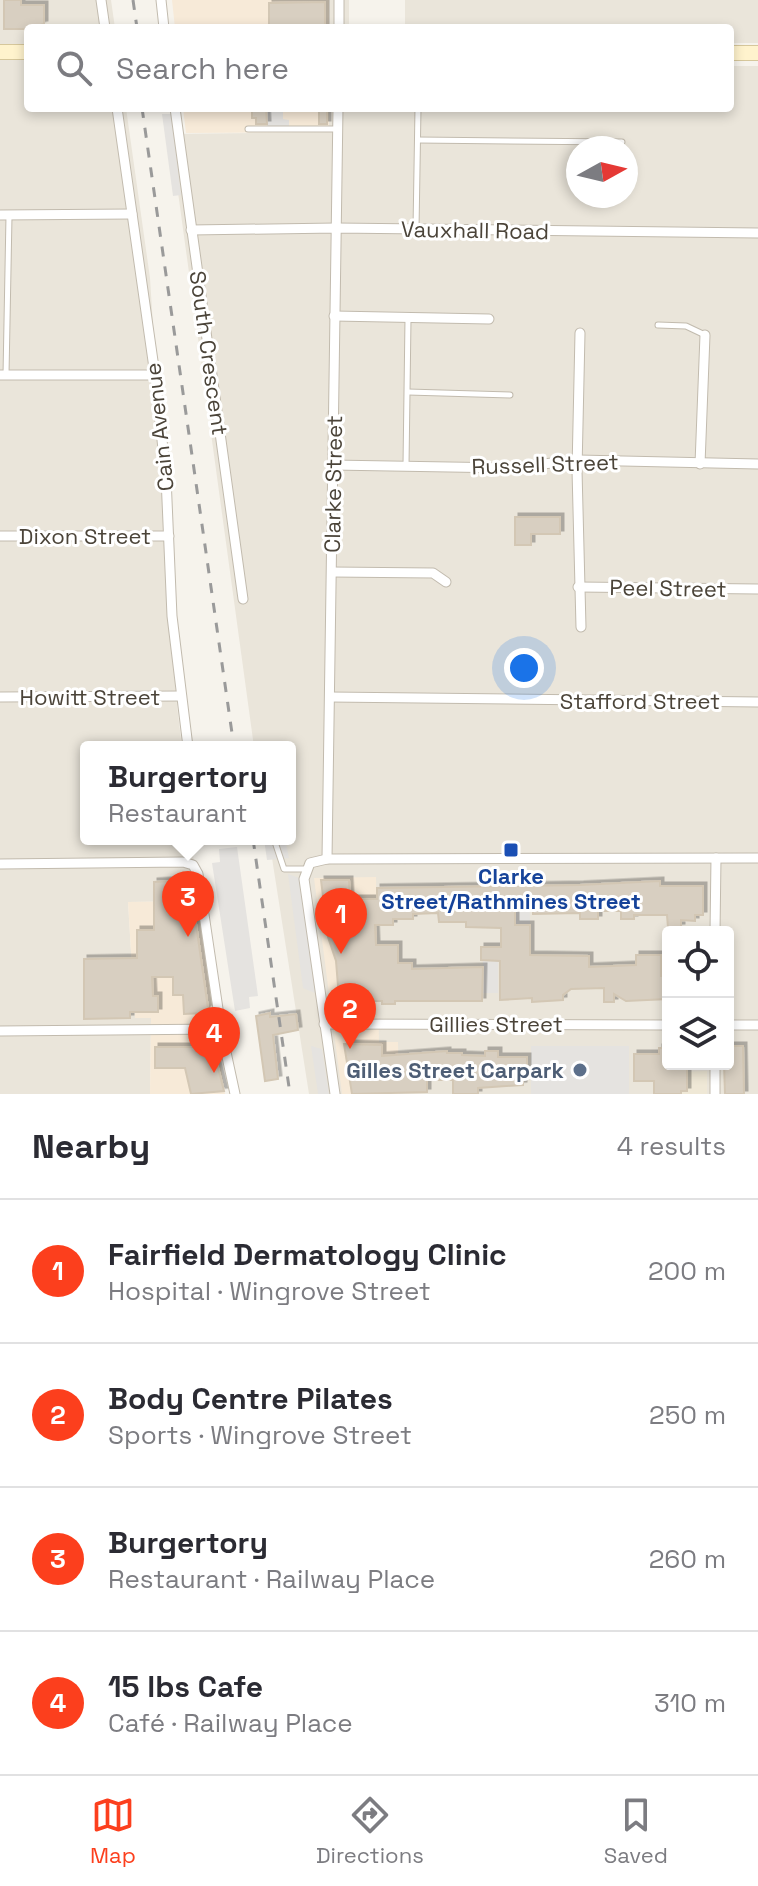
<!DOCTYPE html>
<meta charset="utf-8">
<style>
:root{--surface:#fff;--page:#f2f2f3;--text:#2b2b33;--muted:#7c7c81;--line:#e1e1e2;--accent:#fc3f1d}
body{margin:0;font-family:"Space Grotesk",sans-serif;background:var(--page);color:var(--text)}
.controls{position:absolute;right:24px;bottom:24px;display:grid;overflow:hidden;border-radius:8px;box-shadow:0 4px 12px #0003}
.controls button{width:72px;height:72px;display:grid;place-items:center;padding:0;border:0;border-bottom:2px solid var(--line);background:var(--surface);color:var(--text);font:40px sans-serif}
.compass{position:absolute;left:566px;top:136px;width:72px;height:72px;border-radius:50%;background:var(--surface);box-shadow:0 4px 12px #0003;rotate:82deg}
.you{position:absolute;left:524px;top:668px;width:28px;height:28px;margin:-20px;border:6px solid #fff;border-radius:50%;background:#1a73e8;box-shadow:0 0 0 12px #1a73e833}
.badge{display:grid;place-items:center;width:52px;height:52px;border-radius:50%;background:var(--accent);color:#fff;font-size:26px;font-weight:700}
.pin{position:absolute;translate:-50% -66px;filter:drop-shadow(0 2px 4px #0008)}
.pin::after{content:'';position:absolute;top:42px;width:28px;height:24px;background:inherit;clip-path:polygon(0 0,100% 0,50% 100%)}
.popup{position:absolute;left:80px;top:741px;width:216px;height:104px;box-sizing:border-box;display:grid;place-content:center;border-radius:8px;background:var(--surface);filter:drop-shadow(0 2px 6px #0005);font-size:26px;white-space:nowrap;color:var(--muted)}
.popup b{font-size:30px;color:var(--text)}
.popup::after{content:'';position:absolute;left:50%;top:100%;margin-left:-16px;border:16px solid transparent;border-top-color:var(--surface)}
.list{margin:0;padding:0;list-style:none}
h2{display:flex;justify-content:space-between;align-items:center;height:104px;margin:0;padding:0 32px;font-size:34px}
h2 small{font-size:26px;font-weight:400;color:var(--muted)}
.list li{display:grid;grid-template-columns:52px 1fr auto;gap:24px;align-items:center;box-sizing:border-box;height:144px;padding:0 32px;border-top:2px solid var(--line)}
.list b{display:block;font-size:30px;white-space:nowrap}
.list p{margin:0;font-size:26px;white-space:nowrap;color:var(--muted)}
.list em{font-size:26px;font-style:normal;color:var(--muted)}
.icon{flex:none;width:44px;height:44px;fill:none;stroke:currentColor;stroke-width:2;stroke-linecap:round;stroke-linejoin:round}
.map{position:relative;flex:none;width:758px;height:1094px;overflow:hidden}
.search{position:absolute;background:var(--surface);box-shadow:0 4px 12px #0003;left:24px;right:24px;top:24px;height:88px;display:flex;align-items:center;gap:20px;box-sizing:border-box;padding:0 28px;border-radius:8px;color:var(--muted);font-size:30px}
.sheet{height:680px;background:var(--surface)}
nav{display:flex;justify-content:space-around;align-items:center;box-sizing:border-box;height:112px;border-top:2px solid var(--line);background:var(--surface);font-size:22px;color:var(--muted)}
nav a{display:grid;justify-items:center;gap:4px}
nav .on{color:var(--accent)}
.map>svg:first-child{display:block}
.residential{fill:#eae5da;fill-rule:evenodd}
.commercial{fill:#f7ead8}
.education{fill:#efe8d6}
.parking{fill:#e5e3e0}
.building{fill:#d8cfc1;stroke:#d3c7b4;stroke-width:2;filter:url(#shadow)}
.lines{fill:none;stroke-linecap:round;stroke-linejoin:round}
.lane-casing{stroke:#c2bbae;stroke-width:7}
.street-casing{stroke:#c2bbae;stroke-width:11}
.secondary-casing{stroke:#d6c79b;stroke-width:16}
.lane{stroke:#fff;stroke-width:5}
.street{stroke:#fff;stroke-width:9}
.secondary{stroke:#fff3cd;stroke-width:14}
.rail{stroke:#9a9a9a;stroke-width:3;stroke-dasharray:10 10;stroke-linecap:butt}
.transit-dot{fill:#1a4fb4;stroke:#fff;stroke-width:3}
.service-dot{fill:#5c6f8a;stroke:#fff;stroke-width:3}
.labels{text-anchor:middle;stroke-width:6;stroke-linejoin:round;paint-order:stroke}
.street-label{font-size:22px;fill:#4b4439;stroke:#fff}
.transit-label{font-size:22px;font-weight:bold;fill:#164399;stroke:#fff}
.service-label{font-size:22px;font-weight:bold;fill:#4e5e75;stroke:#fff;text-anchor:end}
</style>
<div class="map">
<svg width="758" height="1094" viewBox="0 0 758 1094">
<defs>
<filter id="shadow"><feDropShadow dx="3.5" dy="-3.5" stdDeviation="0" flood-color="#0004"/></filter>
</defs>
<rect width="100%" height="100%" fill="#f6f3ec"/>
<g class="residential">
<polygon points="0,0 111,0 115,28 28,28 28,108 126,108 150,278 177,706 182,747 86,747 86,839 210,839 193,853 197,901 128,902 135,1017 151,1018 150,1094 0,1094"/>
<rect x="329" y="0" width="20" height="28"/>
<polygon points="405,0 758,0 758,43 730,43 730,28 405,28"/>
<path d="M730,66h28v1028h-449l-40,-255h21v-92h-36l-84,-613 158,-2 1,-24h401zM578,148h48v48h-48zM668,932h60v132h-60z"/>
</g>
<g class="commercial">
<polygon points="172,0 329,0 329,28 175,28"/>
<polygon points="183,108 329,108 329,132 186,133"/>
<polygon points="376,877 379,1042 398,1042 399,1094 342,1094 314,878"/>
<polygon points="197,901 225,1094 150,1094 151,1018 135,1018 128,902"/>
</g>
<polygon class="education" points="707,1071 707,1094 654,1094 654,1073"/>
<g class="parking">
<polygon points="266,108 283,108 283,119 289,120 289,126 267,126"/>
<polygon points="162,114 171,114 181,195 173,196"/>
<polygon points="264,839 285,839 289,858 267,860"/>
<polygon points="237,847 258,996 249,997 250,1008 235,1011 212,863 220,862 219,849"/>
<polygon points="288,874 299,878 315,993 303,988"/>
<polygon points="500,876 529,876 530,925 515,928 515,898 522,898 522,886 501,886"/>
<polygon points="483,960 498,961 498,993 482,993"/>
<polygon points="311,1046 322,1049 329,1094 318,1094"/>
<rect x="531" y="1046" width="98" height="48"/>
</g>
<g class="building">
<polygon points="4,0 21,0 21,5 44,5 44,24 25,29 4,29"/>
<polygon points="325,2 325,28 269,28 269,3"/>
<polygon points="252,108 266,108 267,124 256,124 256,118 252,118"/>
<rect x="319" y="108" width="8" height="16"/>
<polygon points="515,517 560,517 560,534 531,534 531,545 515,545"/>
<polygon points="321,880 349,880 350,899 377,899 377,888 580,885 660,881 660,886 703,886 703,915 695,915 695,921 681,920 681,927 668,928 667,915 634,915 634,919 621,919 621,911 598,911 598,919 580,919 580,913 533,914 533,898 515,898 515,925 530,925 530,955 589,956 589,967 636,965 636,955 661,955 661,976 668,976 668,999 626,1001 614,994 614,1002 604,1002 604,988 571,989 563,995 563,1000 532,1002 532,998 500,1000 500,961 481,960 481,947 501,947 501,928 466,927 466,922 439,922 438,913 413,914 413,919 393,919 393,925 375,925 376,945 398,945 398,963 412,963 412,969 483,967 482,1001 395,1001 395,1004 382,1004 382,1001 360,1001 360,1010 340,1011 336,961 328,937"/>
<polygon points="170,881 171,893 178,893 178,903 193,903 208,1008 203,1013 184,1014 183,995 173,995 173,977 152,977 153,996 158,996 158,1012 130,1012 130,1018 84,1019 84,959 137,958 137,930 154,930 154,882"/>
<polygon points="270,1013 270,1017 296,1014 298,1030 273,1035 278,1079 265,1081 256,1016"/>
<polygon points="344,1044 382,1045 382,1056 447,1051 447,1053 462,1053 462,1055 485,1056 485,1051 498,1051 498,1057 527,1057 527,1074 523,1074 523,1085 478,1088 478,1094 453,1094 453,1080 427,1080 427,1092 352,1094"/>
<polygon points="728,1046 743,1046 744,1094 725,1094 724,1064 728,1064"/>
<polygon points="155,1047 212,1047 212,1056 215,1056 224,1091 191,1094 185,1068 155,1068"/>
<polygon points="659,1048 668,1048 668,1064 687,1064 687,1091 681,1091 681,1094 654,1094 654,1081 634,1081 634,1054 659,1054"/>
</g>
<g class="lines">
<defs>
<g id="lane">
<polyline points="248,129 337,129"/>
<polyline points="418,140 622,142"/>
<polyline points="416,229 418,108"/>
<polyline points="658,325 686,326 705,335"/>
<polyline points="6,375 9,216"/>
<polyline points="408,392 510,395"/>
<polyline points="406,465 408,319"/>
<polyline points="274,839 284,869 307,869"/>
</g>
<g id="street">
<polyline points="101,0 105,28"/>
<polyline points="161,0 164,28"/>
<polyline points="339,28 339,0"/>
<polyline points="117,108 155,375 166,477 172,616 188,747"/>
<polyline points="175,108 243,599"/>
<polyline points="0,215 132,214"/>
<polyline points="191,230 336,228 758,233"/>
<polyline points="334,316 489,319"/>
<polyline points="580,333 577,470 581,627"/>
<polyline points="0,375 155,375"/>
<polyline points="700,464 705,335"/>
<polyline points="332,465 508,468 578,460 758,464"/>
<polyline points="0,536 169,536"/>
<polyline points="332,572 433,573 446,582"/>
<polyline points="578,587 758,589"/>
<polyline points="0,697 181,696"/>
<polyline points="330,697 758,702"/>
<polyline points="327,859 338,108"/>
<polyline points="0,864 183,862 193,865 198,874 221,1029 235,1094"/>
<polyline points="715,932 716,858"/>
<polyline points="324,1024 668,1025"/>
<polyline points="728,1025 758,1025"/>
<polyline points="0,1031 221,1029"/>
<polyline points="715,1064 715,1094"/>
<polyline points="335,1094 304,879 310,863 327,859 758,858"/>
</g>
<g id="secondary">
<polyline points="0,52 28,52"/>
<polyline points="730,53 758,53"/>
</g>
</defs>
<use href="#lane" class="lane-casing"/>
<use href="#street" class="street-casing"/>
<use href="#secondary" class="secondary-casing"/>
<use href="#lane" class="lane"/>
<use href="#street" class="street"/>
<use href="#secondary" class="secondary"/>
<g class="rail">
<polyline points="133,0 137,28"/>
<polyline points="142,108 234,747"/>
<polyline points="253,839 290,1094"/>
</g>
</g>
<rect class="transit-dot" x="503" y="842" width="16" height="16" rx="4"/>
<circle class="service-dot" cx="580" cy="1070" r="8"/>
<g class="labels">
<g class="street-label">
<text transform="translate(475 230) rotate(1)" y="8">Vauxhall Road</text>
<text transform="translate(209 353) rotate(82)" y="8">South Crescent</text>
<text transform="translate(159 427) rotate(-96)" y="8">Cain Avenue</text>
<text transform="translate(545 464) rotate(-2)" y="8">Russell Street</text>
<text transform="translate(333 484) rotate(-89)" y="8">Clarke Street</text>
<text x="85" y="544">Dixon Street</text>
<text transform="translate(668 588) rotate(1)" y="8">Peel Street</text>
<text x="90" y="705">Howitt Street</text>
<text x="640" y="709">Stafford Street</text>
<text x="496" y="1032">Gillies Street</text>
</g>
<g class="transit-label">
<text x="511" y="884">Clarke<tspan x="511" dy="25">Street/Rathmines Street</tspan></text>
</g>
<g class="service-label">
<text x="564" y="1078">Gilles Street Carpark</text>
</g>
</g>
</svg>
<div class="controls">
<button><svg class="icon" aria-label="locate" viewBox="0 0 24 24"><circle cx="12" cy="12" r="6"/><path d="M12 2v4M12 18v4M2 12h4M18 12h4"/></svg></button>
<button><svg class="icon" aria-label="layers" viewBox="0 0 24 24"><path d="M12 4l9 5-9 5-9-5zM3 14l9 5 9-5"/></svg></button>
</div>
<svg class="compass" viewBox="-18 -18 36 36"><path d="M0-13l5 13h-10z" fill="#e53935"/><path d="M0 13l5-13h-10z" fill="#7c7c81"/></svg>
<div class="you"></div>
<div class="pin badge" style="left:341px;top:954px">1</div>
<div class="pin badge" style="left:350px;top:1049px">2</div>
<div class="pin badge" style="left:188px;top:937px">3</div>
<div class="popup"><b>Burgertory</b>Restaurant</div>
<div class="pin badge" style="left:214px;top:1073px">4</div>
<div class="search"><svg class="icon" aria-label="search" viewBox="0 0 24 24"><circle cx="10" cy="10" r="6"/><path d="M15 15l6 6"/></svg>Search here</div>
</div>
<section class="sheet">
<h2>Nearby<small>4 results</small></h2>
<ul class="list">
<li><span class="badge">1</span><div><b>Fairfield Dermatology Clinic</b><p>Hospital · Wingrove Street</p></div><em>200 m</em></li>
<li><span class="badge">2</span><div><b>Body Centre Pilates</b><p>Sports · Wingrove Street</p></div><em>250 m</em></li>
<li><span class="badge">3</span><div><b>Burgertory</b><p>Restaurant · Railway Place</p></div><em>260 m</em></li>
<li><span class="badge">4</span><div><b>15 lbs Cafe</b><p>Café · Railway Place</p></div><em>310 m</em></li>
</ul>
</section>
<nav>
<a class="on"><svg class="icon" aria-label="map" viewBox="0 0 24 24"><path d="M3 6l6-2 6 2 6-2v14l-6 2-6-2-6 2zM9 4v14M15 6v14"/></svg>Map</a>
<a><svg class="icon" aria-label="directions" viewBox="0 0 24 24"><path d="M12 3l9 9-9 9-9-9zM9 14v-3h6M13 9l2 2-2 2"/></svg>Directions</a>
<a><svg class="icon" aria-label="saved" viewBox="0 0 24 24"><path d="M7 4h10v16l-5-4-5 4z"/></svg>Saved</a>
</nav>
